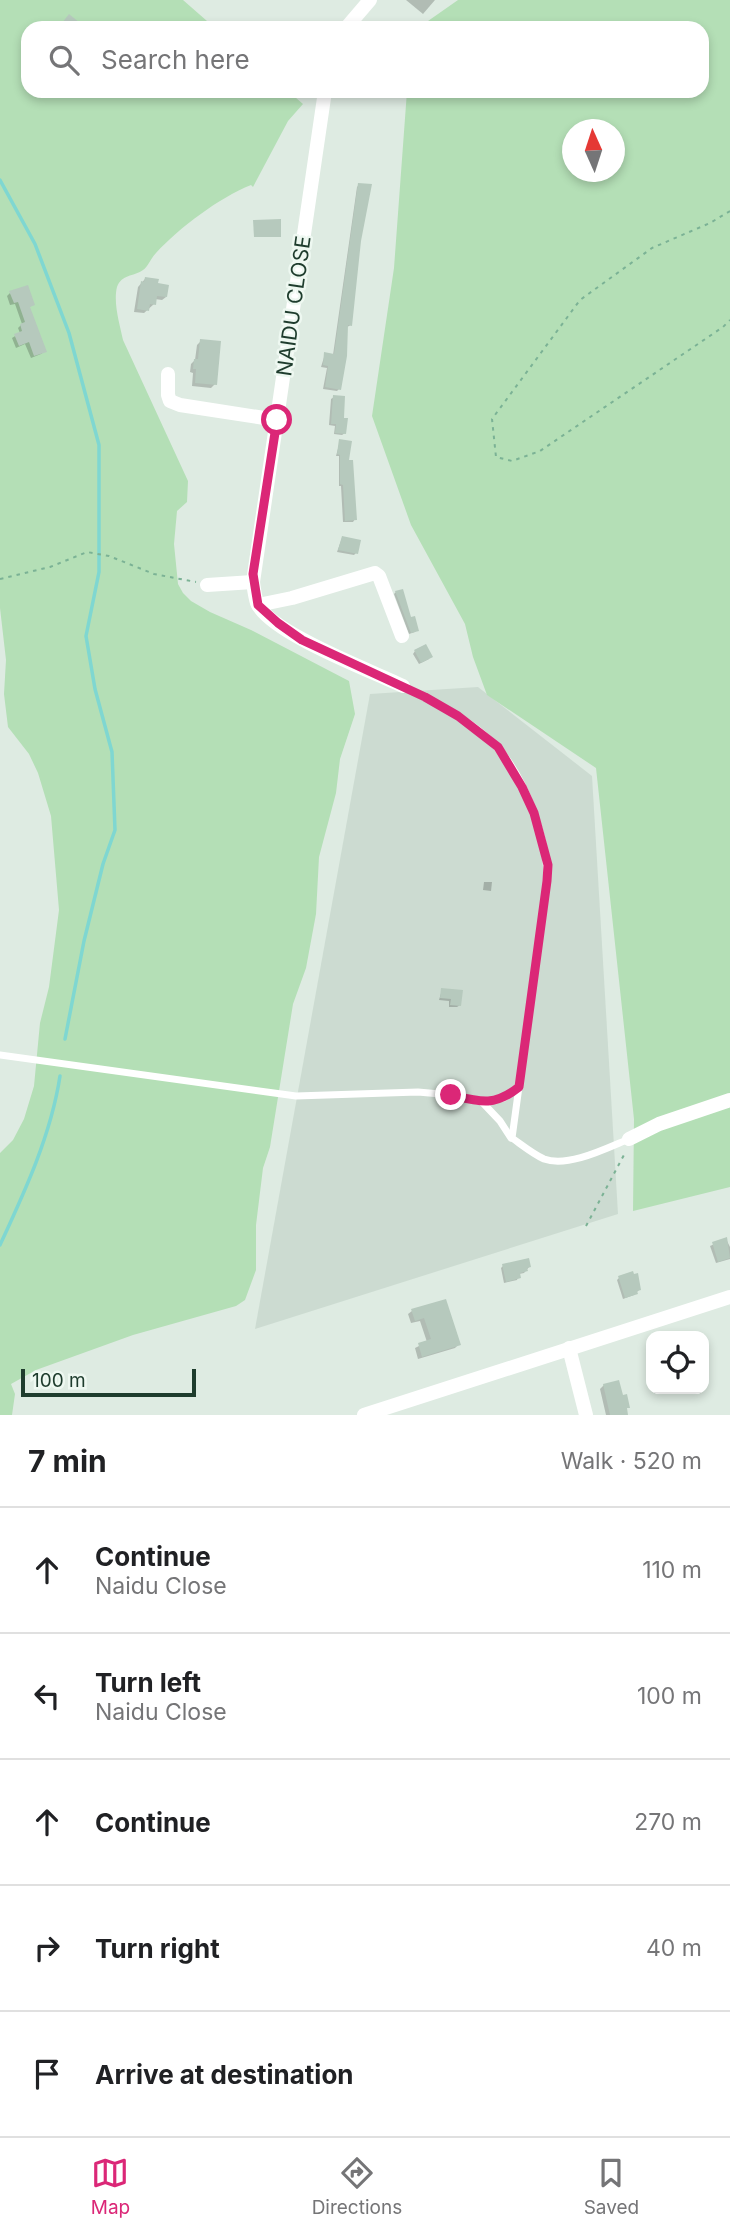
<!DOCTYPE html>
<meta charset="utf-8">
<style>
:root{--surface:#fff;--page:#f6f6f6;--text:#202124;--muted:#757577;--line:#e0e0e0;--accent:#db2777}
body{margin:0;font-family:Inter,sans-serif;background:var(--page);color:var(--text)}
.controls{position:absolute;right:21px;bottom:21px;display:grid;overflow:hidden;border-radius:14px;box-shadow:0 4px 10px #0003}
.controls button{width:63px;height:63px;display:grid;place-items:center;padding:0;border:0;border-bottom:2px solid var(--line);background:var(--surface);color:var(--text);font:35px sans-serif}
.compass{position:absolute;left:562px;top:119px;width:63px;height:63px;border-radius:50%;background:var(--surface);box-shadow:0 4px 10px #0003;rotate:357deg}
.scale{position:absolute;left:21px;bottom:18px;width:175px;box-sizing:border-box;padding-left:7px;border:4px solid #1e3c2d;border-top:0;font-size:19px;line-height:24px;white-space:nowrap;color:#1e3c2d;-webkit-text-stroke:5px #eef8f1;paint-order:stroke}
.stop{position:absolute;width:21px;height:21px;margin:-16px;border:5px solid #db2777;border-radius:50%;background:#fff}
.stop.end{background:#db2777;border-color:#fff;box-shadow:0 2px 7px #0008}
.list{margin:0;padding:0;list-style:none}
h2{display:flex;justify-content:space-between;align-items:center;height:91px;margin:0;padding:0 28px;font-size:30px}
h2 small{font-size:23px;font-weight:400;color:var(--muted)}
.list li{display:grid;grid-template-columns:46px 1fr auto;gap:21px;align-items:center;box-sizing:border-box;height:126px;padding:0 28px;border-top:2px solid var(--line)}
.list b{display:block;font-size:26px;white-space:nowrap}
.list p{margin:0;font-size:23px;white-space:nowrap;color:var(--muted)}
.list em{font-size:23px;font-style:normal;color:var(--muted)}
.icon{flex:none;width:38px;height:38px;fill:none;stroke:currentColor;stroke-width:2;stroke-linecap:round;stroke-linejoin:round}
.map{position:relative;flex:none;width:730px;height:1415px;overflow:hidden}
.search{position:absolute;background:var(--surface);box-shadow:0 4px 10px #0003;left:21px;right:21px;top:21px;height:77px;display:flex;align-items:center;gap:18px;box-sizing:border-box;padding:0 24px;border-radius:21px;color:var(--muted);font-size:26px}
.sheet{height:721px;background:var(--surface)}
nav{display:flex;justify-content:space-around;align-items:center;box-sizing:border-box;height:98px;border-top:2px solid var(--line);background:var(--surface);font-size:19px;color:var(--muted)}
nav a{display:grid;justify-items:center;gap:4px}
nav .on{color:var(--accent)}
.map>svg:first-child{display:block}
.built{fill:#ccdbd1}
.green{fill:#b4dfb6;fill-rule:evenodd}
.shadow{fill:#0003}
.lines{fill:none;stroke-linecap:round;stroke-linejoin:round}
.stream{stroke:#7fd7d1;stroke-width:3.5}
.building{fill:#b6c9bd}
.path{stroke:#7bb295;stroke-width:2;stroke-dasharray:3.5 5;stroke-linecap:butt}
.service{stroke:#fff;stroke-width:7}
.minor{stroke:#fff;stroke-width:14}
.route{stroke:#db2777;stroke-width:9}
.labels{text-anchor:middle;stroke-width:5;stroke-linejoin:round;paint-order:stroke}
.street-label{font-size:21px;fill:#1e3c2d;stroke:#eef8f1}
</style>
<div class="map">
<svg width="730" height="1415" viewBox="0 0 730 1415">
<rect width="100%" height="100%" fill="#deebe2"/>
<polygon class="built" points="478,687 592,776 618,1214 255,1329 370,694"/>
<g class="green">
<path d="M0,0h183l32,28h-187v63h260l15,13 -15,17 -35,66 -2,-2c-32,13 -71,42 -95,68 -5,5 -8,14 -13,17 -10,7 -21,4 -26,17 -4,16 3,38 6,53l65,141 -1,21 -10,9 -3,33 4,40 5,9 8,8 19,11 41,18 98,51 6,33 -15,45 -4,34 -17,64 -3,57 -10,54 -13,36 -23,143 -7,21 -7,57v45l-11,30 -9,6 -103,29 -97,35 -25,14 4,10 -3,21h-12v-262l13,-13 11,-21 10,-33 6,-63 9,-36 10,-77 -8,-94 -13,-43 -9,-19 -21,-27 -4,-33 2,-34 -6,-52z"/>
<path d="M458,0h272v1187l-97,24 1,-92 -38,-351 -109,-73 -14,-38 -8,-33 -54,-99 -39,-109 22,-148 13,-177h295v-63h-284zM572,130h42v42h-42z"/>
</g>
<g class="shadow">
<polygon points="406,0 435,0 423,14"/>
<polygon points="359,185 360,241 351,325 347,327 339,389 337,391 323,389 327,368 321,367 325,354 333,355 357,187"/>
<polygon points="145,279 156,285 166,297 162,300 155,299 154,304 144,313 134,312 138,287"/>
<polygon points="10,293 33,304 28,308 45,351 41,354 31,358 25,344 16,348 12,338 20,333 18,328 22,324 15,304 10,305 7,296"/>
<polygon points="201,341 215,384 211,388 192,386 193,373 190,372 191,364 195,360 197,345"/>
<polygon points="334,397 342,419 345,433 342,435 334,434 335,426 329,425 331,399"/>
<polygon points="340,441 347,462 355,519 353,522 343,522 341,486 339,486 339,456 336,456"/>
<polygon points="342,538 356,553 354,555 337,552"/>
<polygon points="396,592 417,630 415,632 409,634 394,594"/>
<polygon points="415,651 429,659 419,664 413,654"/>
<polygon points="484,882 492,882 491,891 483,890"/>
<polygon points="442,990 460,1005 457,1007 449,1007 449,1001 439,1000"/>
<polygon points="726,1239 730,1247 730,1259 716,1263 710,1246"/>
<polygon points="503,1266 529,1267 524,1273 519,1274 517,1280 504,1283 501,1268"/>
<polygon points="619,1278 639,1290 634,1295 623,1299 617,1280"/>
<polygon points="444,1301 459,1344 455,1348 418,1359 415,1348 427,1342 420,1321 411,1323 408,1314 412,1311"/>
<polygon points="604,1385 621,1397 625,1396 627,1415 606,1415 600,1389"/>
</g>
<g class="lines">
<g class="stream">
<polyline points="0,180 35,244 69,333 99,445 99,572 86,636 95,689 112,752 115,830 103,864 84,941 65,1039"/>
<path d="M0,1245c25,-54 51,-110 60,-169"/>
</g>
</g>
<g class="building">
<polygon points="69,14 86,28 58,28"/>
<polygon points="358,183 372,184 361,241 352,326 348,325 347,356 341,390 325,387 328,366 323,365 324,352 334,354"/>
<polygon points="281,219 281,237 254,237 253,220"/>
<polygon points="145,277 159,279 158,283 169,285 167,297 157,296 156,305 150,304 149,311 137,309 141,281 144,282"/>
<polygon points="28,285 35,305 30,307 47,352 34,356 29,342 19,346 14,334 22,331 20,324 25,322 18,302 14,303 9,291"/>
<polygon points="200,339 221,341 217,385 195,383 196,369 193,369 194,359 198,359"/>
<polygon points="333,395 345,396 344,418 348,418 346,434 335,433 336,424 331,424"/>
<polygon points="339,439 352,441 349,460 353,460 357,520 345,521 343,485 340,484 340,455 337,454"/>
<polygon points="342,536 361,540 358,554 338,550"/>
<polygon points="403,589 411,617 415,616 419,631 411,633 395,591"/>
<polygon points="426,644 433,657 421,663 414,650"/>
<polygon points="441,988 463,990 461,1006 450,1005 451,999 440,998"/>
<polygon points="727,1237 730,1258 718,1262 712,1242"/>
<polygon points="529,1258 531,1267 527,1268 528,1271 520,1273 521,1278 506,1282 502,1264"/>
<polygon points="633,1271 634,1274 638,1273 641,1290 637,1291 638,1294 625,1298 618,1276"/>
<polygon points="446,1299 461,1345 422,1357 418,1343 431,1339 424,1318 415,1321 411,1309"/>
<polygon points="619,1380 623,1395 627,1394 630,1408 627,1408 628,1415 610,1415 603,1384"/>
</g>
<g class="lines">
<g class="path">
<polyline points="730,211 710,223 652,248 580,300 492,419 496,457 512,461 540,451 723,327 730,320"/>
<polyline points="0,579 50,567 87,552 109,556 154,574 196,582"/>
<polyline points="586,1226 625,1153"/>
</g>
<g class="service">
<path d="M403,686c33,17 69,34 94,61 28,30 51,94 50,134l-35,257c10,7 21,16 32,21 24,9 63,-11 85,-20"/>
<polyline points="0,1055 296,1096 418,1092 451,1095 482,1102 504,1098 519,1087"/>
<polyline points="482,1102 500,1121 511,1138"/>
</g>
<g class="minor">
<polyline points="346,28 370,0"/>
<path d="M325,91l-72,491c1,7 2,15 4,21 13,30 115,68 146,83"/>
<polyline points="168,374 168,395 170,401 180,405 277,420"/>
<polyline points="207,585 253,582"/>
<polyline points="258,605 292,598 375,573 379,576 402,636"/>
<polyline points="629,1139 659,1124 730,1100"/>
<polyline points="569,1348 586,1415"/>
<polyline points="364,1415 730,1297"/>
</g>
</g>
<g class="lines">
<path class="route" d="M277,420l-24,154 5,31 20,18 24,17 123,57 33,19 40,31 24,40 12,26 14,52 -1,16 -28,206c-25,20 -39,15 -68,8"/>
</g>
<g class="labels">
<g class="street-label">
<text transform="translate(294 306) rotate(-82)" y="7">NAIDU CLOSE</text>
</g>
</g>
</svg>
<div class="controls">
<button><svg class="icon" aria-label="locate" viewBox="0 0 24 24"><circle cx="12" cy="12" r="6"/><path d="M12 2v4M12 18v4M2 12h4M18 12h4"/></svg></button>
</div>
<svg class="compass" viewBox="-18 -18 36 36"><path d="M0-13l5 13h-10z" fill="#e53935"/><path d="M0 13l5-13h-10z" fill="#757577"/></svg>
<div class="scale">100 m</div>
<div class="stop" style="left:277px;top:420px"></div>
<div class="stop end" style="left:451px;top:1095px"></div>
<div class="search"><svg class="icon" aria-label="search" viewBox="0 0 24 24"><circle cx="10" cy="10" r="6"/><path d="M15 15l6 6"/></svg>Search here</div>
</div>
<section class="sheet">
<h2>7 min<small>Walk · 520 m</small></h2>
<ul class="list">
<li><svg class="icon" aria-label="ahead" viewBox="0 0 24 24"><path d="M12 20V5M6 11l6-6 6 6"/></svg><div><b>Continue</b><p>Naidu Close</p></div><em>110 m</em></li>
<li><svg class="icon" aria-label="left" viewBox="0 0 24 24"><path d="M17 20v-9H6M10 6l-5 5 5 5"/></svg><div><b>Turn left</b><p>Naidu Close</p></div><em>100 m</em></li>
<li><svg class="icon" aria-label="ahead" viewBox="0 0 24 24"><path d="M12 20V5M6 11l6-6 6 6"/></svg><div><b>Continue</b></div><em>270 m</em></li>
<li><svg class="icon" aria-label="right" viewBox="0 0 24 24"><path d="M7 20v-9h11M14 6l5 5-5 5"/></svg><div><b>Turn right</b></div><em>40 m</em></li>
<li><svg class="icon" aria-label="arrive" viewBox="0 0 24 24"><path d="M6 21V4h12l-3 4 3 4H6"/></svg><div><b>Arrive at destination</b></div></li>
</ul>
</section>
<nav>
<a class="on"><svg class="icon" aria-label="map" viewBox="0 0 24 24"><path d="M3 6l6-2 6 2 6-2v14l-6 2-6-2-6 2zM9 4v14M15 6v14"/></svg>Map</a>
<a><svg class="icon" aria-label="directions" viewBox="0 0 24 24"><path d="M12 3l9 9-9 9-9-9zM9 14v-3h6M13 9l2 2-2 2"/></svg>Directions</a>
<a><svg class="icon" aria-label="saved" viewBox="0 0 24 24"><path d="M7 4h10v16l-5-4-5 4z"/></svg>Saved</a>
</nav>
